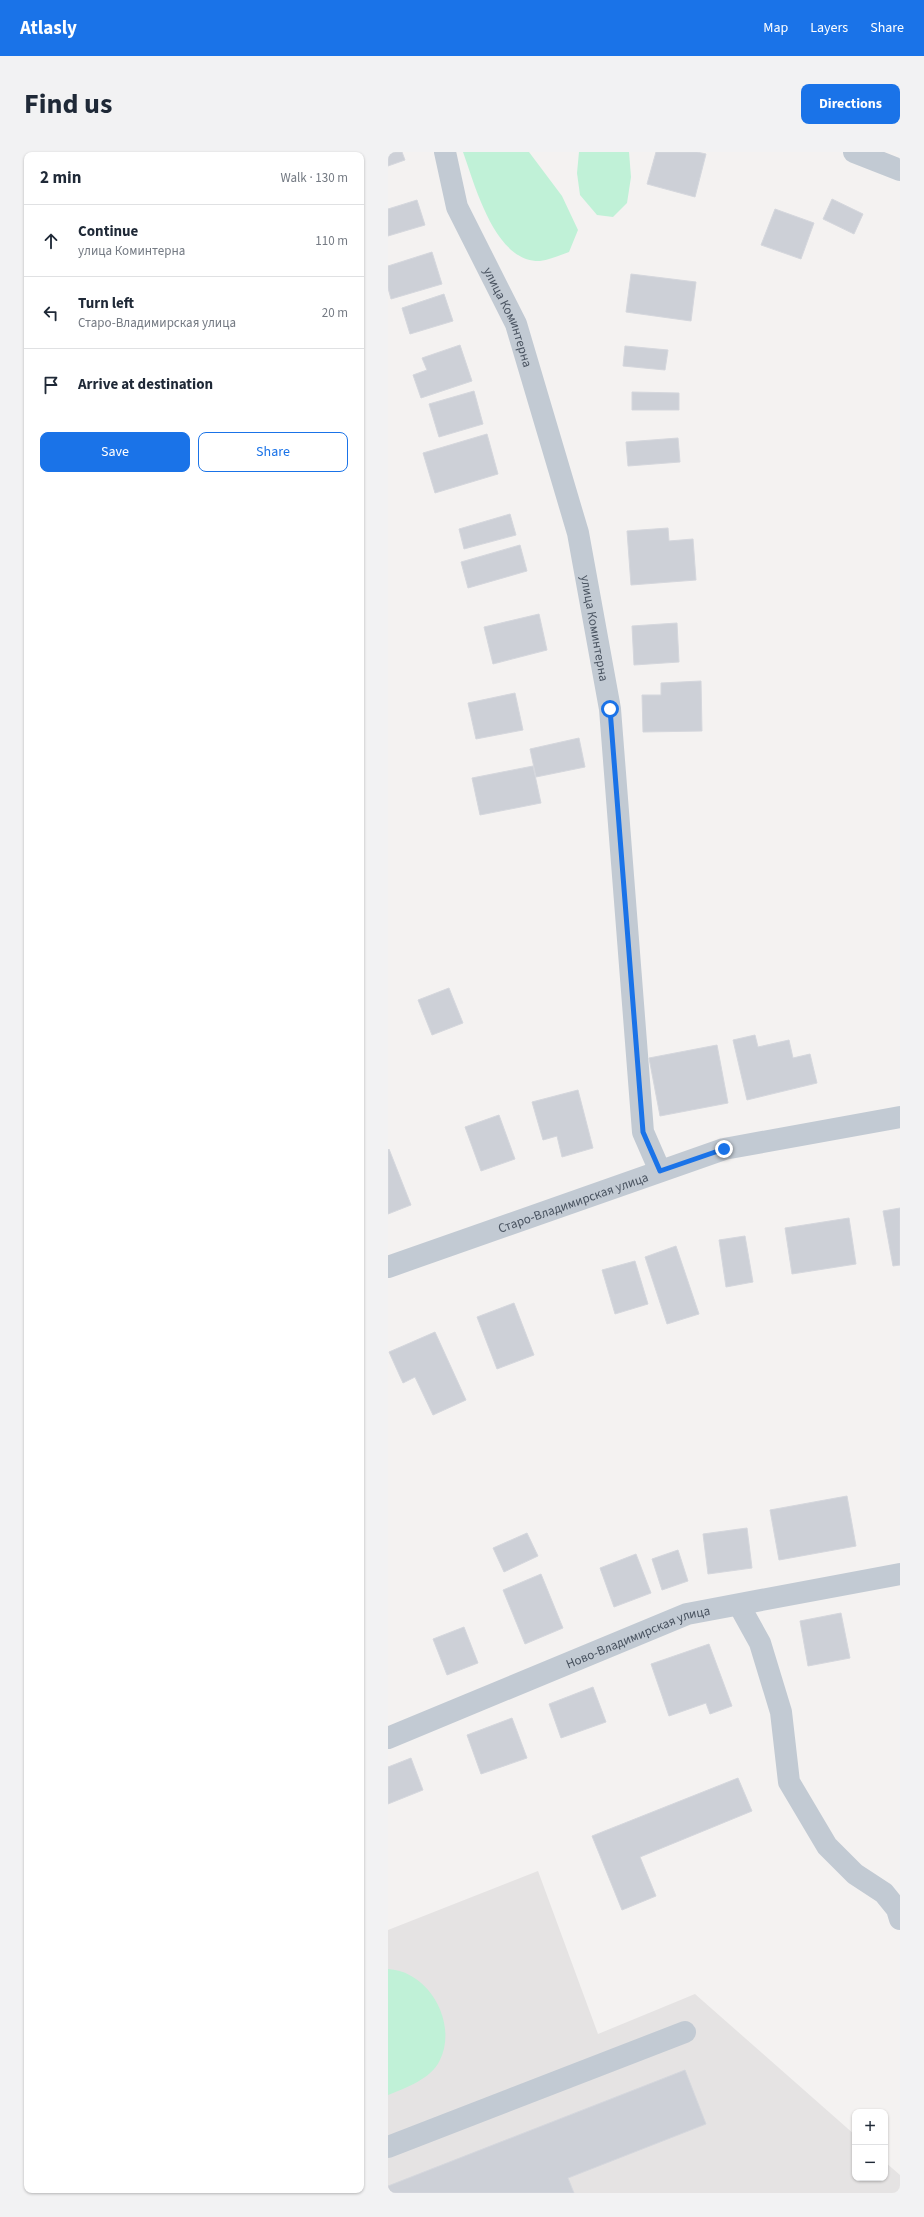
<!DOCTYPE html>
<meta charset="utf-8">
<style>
:root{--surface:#fff;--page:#f2f2f3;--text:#1f2937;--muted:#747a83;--line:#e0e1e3;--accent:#1a73e8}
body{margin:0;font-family:"Source Sans 3",sans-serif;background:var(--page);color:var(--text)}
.controls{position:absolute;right:12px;bottom:12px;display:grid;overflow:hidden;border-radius:8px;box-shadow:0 1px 3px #0004}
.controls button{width:36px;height:36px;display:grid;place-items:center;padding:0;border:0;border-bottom:1px solid var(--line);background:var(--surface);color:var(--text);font:20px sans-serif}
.stop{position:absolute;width:12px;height:12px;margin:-9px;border:3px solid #1a73e8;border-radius:50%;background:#fff}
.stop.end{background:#1a73e8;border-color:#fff;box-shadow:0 1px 4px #0008}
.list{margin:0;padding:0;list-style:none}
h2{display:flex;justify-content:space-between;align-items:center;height:52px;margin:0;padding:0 16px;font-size:17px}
h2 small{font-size:13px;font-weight:400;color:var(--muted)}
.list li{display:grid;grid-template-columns:26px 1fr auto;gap:12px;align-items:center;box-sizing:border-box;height:72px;padding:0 16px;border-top:1px solid var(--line)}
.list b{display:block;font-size:15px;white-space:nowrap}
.list p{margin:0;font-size:13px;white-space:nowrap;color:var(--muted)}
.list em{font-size:13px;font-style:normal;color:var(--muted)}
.actions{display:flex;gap:8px;padding:12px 16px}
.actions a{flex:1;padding:9px 0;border:1px solid var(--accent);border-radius:8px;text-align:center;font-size:14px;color:var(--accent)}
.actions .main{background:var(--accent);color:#fff}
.icon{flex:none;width:22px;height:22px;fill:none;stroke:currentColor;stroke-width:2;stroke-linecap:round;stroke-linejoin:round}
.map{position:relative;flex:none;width:512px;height:2041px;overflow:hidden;border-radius:8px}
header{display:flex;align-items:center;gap:24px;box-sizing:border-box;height:56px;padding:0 20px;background:var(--accent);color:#fff}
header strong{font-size:19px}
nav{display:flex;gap:22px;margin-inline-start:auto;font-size:14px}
.intro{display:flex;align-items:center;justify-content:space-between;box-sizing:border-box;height:96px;padding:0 24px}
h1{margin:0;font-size:28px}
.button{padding:10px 18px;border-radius:8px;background:var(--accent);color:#fff;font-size:14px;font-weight:700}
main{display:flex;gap:24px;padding:0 24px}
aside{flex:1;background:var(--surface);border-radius:8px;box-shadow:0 1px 3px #0004}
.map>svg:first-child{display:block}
.education{fill:#e5e3e3}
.green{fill:#c0f1d7}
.building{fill:#cdd0d7;stroke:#d5d7dd}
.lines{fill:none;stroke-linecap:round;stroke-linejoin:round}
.minor{stroke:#c2cad3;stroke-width:22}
.route{stroke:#1a73e8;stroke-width:5}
.labels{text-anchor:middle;stroke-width:3;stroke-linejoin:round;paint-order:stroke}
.street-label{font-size:13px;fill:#495360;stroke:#fff}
</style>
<header>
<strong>Atlasly</strong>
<nav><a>Map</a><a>Layers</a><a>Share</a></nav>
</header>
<div class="intro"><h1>Find us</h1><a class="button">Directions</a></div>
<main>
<aside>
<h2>2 min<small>Walk · 130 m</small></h2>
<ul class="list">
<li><svg class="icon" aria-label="ahead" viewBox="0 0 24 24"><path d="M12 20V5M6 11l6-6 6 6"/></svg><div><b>Continue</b><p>улица Коминтерна</p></div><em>110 m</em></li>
<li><svg class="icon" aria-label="left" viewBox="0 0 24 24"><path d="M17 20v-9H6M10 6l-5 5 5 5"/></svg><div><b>Turn left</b><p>Старо-Владимирская улица</p></div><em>20 m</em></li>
<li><svg class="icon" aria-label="arrive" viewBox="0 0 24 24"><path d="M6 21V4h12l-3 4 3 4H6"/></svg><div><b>Arrive at destination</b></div></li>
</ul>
<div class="actions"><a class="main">Save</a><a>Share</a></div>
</aside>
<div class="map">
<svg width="512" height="2041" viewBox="0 0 512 2041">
<rect width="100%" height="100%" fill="#f4f2f1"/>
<polygon class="education" points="150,1719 210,1882 307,1842 467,1983 467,2026 497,2026 497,2010 512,2023 512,2041 0,2041 0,1778"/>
<g class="green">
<path d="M75,0h66l33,44 16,34 -9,22c-9,3 -20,8 -29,9 -45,2 -65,-76 -77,-109z"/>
<polygon points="191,0 241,0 243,25 239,51 225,65 209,63 192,43 189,21"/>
<path d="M0,1817c41,2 70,54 52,91 -9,19 -34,28 -52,35z"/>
</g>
<g class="building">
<polygon points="0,0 14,0 17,8 0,14"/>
<polygon points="268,0 309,0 318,2 307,45 259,32"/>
<polygon points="444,47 475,62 466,82 435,67"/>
<polygon points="29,48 37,73 0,84 0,57"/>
<polygon points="387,57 426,71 413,107 373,93"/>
<polygon points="44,100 54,132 3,147 0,136 0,114"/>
<polygon points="243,122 308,130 303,169 238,160"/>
<polygon points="56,142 65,169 22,182 14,156"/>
<polygon points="72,193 84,229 33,246 25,223 39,218 34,206"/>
<polygon points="237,194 280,198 277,218 235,214"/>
<polygon points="86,239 95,272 51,285 41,252"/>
<polygon points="244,240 291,241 291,258 244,258"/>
<polygon points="99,282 110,322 47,341 35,301"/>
<polygon points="290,286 292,310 240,314 238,290"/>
<polygon points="122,362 128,383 76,397 71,377"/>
<polygon points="280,376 281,389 305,387 308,428 243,433 239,379"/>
<polygon points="132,393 139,419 80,436 73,410"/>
<polygon points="151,462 159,498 105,512 96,475"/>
<polygon points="289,471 291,510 246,513 244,474"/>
<polygon points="313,529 314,579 255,580 254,543 273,543 273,531"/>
<polygon points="127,541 135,578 88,587 80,551"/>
<polygon points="191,586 197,615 148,625 142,597"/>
<polygon points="145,614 153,651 92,663 84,626"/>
<polygon points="61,836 75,871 44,883 30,848"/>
<polygon points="367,883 370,895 401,888 405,906 422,902 429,931 359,948 345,888"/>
<polygon points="329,893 340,951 272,964 261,906"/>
<polygon points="190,938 205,996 174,1005 169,984 155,988 144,950"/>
<polygon points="111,963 127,1007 93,1019 77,975"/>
<polygon points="1,997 23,1053 0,1062 0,998"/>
<polygon points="512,1056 512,1113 505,1114 495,1059"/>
<polygon points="461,1066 468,1112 404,1122 397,1076"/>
<polygon points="357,1084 365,1130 338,1135 331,1088"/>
<polygon points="288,1094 311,1162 279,1172 257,1105"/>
<polygon points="247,1109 260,1152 227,1162 214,1118"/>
<polygon points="126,1151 146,1203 109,1217 89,1165"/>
<polygon points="47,1180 78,1248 45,1263 27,1225 15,1231 1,1200"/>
<polygon points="459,1344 468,1394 391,1408 382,1358"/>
<polygon points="359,1376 364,1416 320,1422 315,1382"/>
<polygon points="139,1381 150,1404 116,1420 105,1396"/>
<polygon points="290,1398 300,1429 274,1438 264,1407"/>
<polygon points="248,1402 263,1441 226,1455 212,1416"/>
<polygon points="153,1422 175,1476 137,1492 115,1438"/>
<polygon points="453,1461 462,1506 420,1514 412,1469"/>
<polygon points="76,1475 90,1511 59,1523 45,1487"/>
<polygon points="321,1492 344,1554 322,1562 318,1551 281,1564 263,1512"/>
<polygon points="205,1535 218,1570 173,1586 161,1552"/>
<polygon points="124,1566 139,1606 93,1622 79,1583"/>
<polygon points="23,1606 35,1638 0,1652 0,1615"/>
<polygon points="350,1626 364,1659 252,1705 268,1744 234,1758 204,1684"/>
<polygon points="297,1918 318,1972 180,2026 186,2041 0,2041 0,2034"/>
</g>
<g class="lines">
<g class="minor">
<path id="s1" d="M57,0l12,55 59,117 62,209 32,176 33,423 17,39"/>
<polyline points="466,0 512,18"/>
<path id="s2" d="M0,1115l336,-118 176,-32"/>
<polyline points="351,1453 372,1491 393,1560 401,1630 439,1694 467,1722 496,1741 509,1757 512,1767"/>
<path id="s3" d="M0,1586l299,-124 213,-40"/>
<polyline points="0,1995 297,1880"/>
</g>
</g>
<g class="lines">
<polyline class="route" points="222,557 255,980 272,1019 336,997"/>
</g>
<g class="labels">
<g class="street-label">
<text dy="5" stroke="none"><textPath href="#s1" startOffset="178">улица Коминтерна</textPath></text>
<text dy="5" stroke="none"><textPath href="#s1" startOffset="502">улица Коминтерна</textPath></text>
<text dy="5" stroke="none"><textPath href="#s2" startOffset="196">Старо-Владимирская улица</textPath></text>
<text dy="5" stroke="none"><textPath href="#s3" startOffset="270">Ново-Владимирская улица</textPath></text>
</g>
</g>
</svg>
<div class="controls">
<button>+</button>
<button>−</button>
</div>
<div class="stop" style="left:222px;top:557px"></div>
<div class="stop end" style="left:336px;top:997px"></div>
</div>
</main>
